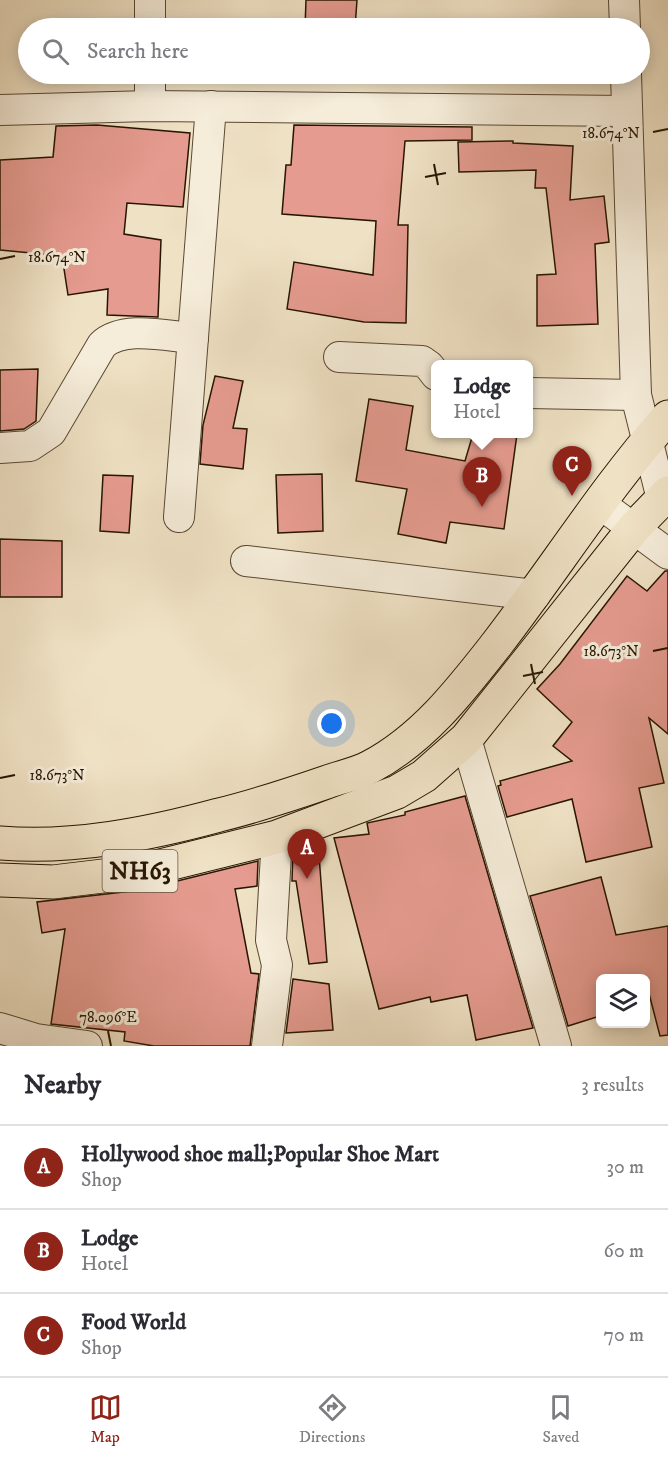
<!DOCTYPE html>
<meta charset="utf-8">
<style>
:root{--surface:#fff;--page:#f7f7f7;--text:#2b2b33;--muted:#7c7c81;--line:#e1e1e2;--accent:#8f2418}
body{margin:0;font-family:"IM FELL DW Pica",serif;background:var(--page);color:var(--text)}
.controls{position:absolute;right:18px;bottom:18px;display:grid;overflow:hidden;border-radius:9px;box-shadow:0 3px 15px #0003}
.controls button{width:54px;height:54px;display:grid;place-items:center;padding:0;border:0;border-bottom:2px solid var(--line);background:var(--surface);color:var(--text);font:30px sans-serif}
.you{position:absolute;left:332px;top:724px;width:21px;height:21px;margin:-15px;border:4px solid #fff;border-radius:50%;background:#1a73e8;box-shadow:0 0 0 9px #1a73e833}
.badge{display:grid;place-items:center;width:39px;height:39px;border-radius:50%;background:var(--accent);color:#fff;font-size:20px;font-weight:700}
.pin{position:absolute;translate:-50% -50px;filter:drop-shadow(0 2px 3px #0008)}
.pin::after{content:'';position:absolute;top:32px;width:21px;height:18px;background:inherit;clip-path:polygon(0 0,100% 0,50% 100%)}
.popup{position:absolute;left:431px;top:360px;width:102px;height:78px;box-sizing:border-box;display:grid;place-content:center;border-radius:9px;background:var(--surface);filter:drop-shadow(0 2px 4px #0005);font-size:20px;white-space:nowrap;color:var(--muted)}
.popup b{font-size:22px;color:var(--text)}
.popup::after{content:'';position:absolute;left:50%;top:100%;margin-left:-12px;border:12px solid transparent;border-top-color:var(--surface)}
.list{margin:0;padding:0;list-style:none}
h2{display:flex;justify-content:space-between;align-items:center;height:78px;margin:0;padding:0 24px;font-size:26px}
h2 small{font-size:20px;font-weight:400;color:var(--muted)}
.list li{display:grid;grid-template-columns:39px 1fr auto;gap:18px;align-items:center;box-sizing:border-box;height:84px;padding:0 24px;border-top:2px solid var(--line)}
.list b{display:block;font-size:22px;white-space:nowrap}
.list p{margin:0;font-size:20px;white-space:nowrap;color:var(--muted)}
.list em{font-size:20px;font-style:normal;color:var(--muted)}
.icon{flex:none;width:33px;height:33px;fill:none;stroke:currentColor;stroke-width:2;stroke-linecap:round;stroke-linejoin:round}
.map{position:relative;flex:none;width:668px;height:1046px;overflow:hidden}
.search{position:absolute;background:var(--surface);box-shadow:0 3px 15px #0003;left:18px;right:18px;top:18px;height:66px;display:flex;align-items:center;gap:15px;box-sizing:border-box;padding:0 21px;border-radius:33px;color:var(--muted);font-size:22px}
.sheet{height:330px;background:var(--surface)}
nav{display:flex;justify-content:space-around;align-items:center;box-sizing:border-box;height:84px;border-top:2px solid var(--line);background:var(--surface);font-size:16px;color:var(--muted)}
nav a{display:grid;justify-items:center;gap:3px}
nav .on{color:var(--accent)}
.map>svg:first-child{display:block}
.building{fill:#e59b8f;stroke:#271501;stroke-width:1.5}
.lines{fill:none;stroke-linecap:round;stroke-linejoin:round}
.minor-casing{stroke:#594832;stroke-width:32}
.highway-casing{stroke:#271501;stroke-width:35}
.minor{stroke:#f5ecd9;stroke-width:30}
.highway{stroke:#efe1c4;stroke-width:33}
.ticks{fill:none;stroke:#271501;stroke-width:2}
.labels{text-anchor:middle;stroke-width:6;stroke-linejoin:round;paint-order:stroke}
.shield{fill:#f5ecd9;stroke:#655642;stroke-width:1.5}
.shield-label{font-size:24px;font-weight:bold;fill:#271501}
.ticks-label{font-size:15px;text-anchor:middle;fill:#271501;stroke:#f5ecd9;stroke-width:6;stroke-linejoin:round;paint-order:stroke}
</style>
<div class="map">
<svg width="668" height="1046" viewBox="0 0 668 1046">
<rect width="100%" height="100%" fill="#efe1c4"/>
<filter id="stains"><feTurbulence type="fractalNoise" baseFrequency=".00333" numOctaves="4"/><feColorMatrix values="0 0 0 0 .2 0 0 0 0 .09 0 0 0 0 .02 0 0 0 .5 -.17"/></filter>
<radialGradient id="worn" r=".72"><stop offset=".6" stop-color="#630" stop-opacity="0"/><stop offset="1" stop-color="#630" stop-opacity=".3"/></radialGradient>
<g class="building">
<polygon points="306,0 357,0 355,28 305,28"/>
<polygon points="97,125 190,133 183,207 127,203 124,234 161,240 158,317 107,315 108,289 68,295 62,256 0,250 0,160 53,157 56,126"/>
<polygon points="294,125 472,127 472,140 405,141 398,225 408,225 406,323 364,322 287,309 294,262 373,275 376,221 282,214 286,165 291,165"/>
<polygon points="513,141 513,143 573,146 570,200 604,196 609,242 595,244 598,324 537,326 537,275 556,274 546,188 535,188 536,170 459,172 458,142"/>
<polygon points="38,369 36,421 24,429 0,431 0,370"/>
<polygon points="215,376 243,381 233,428 247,429 243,469 200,464 203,425"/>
<polygon points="369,399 413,406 406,450 465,461 473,434 517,434 504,529 450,522 446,543 398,534 407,489 356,481"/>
<polygon points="322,474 323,531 278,533 276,475"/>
<polygon points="103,475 133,476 129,533 100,531"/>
<polygon points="0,539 62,541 62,597 0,597"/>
<polygon points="665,571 668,571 668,734 649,718 664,783 639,788 652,847 586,862 572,799 507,817 498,786 501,785 500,781 572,761 553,746 572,722 537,689 560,664 627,576 647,591"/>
<polygon points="465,796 533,1028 476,1040 467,995 431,1002 430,997 379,1009 334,838 369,834 367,823 405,815 405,812"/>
<polygon points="318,842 327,962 309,964 296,881 292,881 293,851"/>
<polygon points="258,861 257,886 235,889 251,973 259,974 250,1046 154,1046 124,1041 125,1032 51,1024 65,929 42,933 37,902 141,890"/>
<polygon points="601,877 616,935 668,926 668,1035 660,1036 645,978 600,978 600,1016 568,1026 530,896"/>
<polygon points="293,979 329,984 333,1030 286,1033"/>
</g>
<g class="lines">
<defs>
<g id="minor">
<polyline points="624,0 625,28"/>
<polyline points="150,28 150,0"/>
<polyline points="626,74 636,395 662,499"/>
<polyline points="150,106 150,74"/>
<polyline points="0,110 150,106 626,111"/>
<polyline points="339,357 422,361 429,366 436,375"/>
<polyline points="528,393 636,395"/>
<path d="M0,448l30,-2 21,-14 51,-87c21,-20 64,-9 91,-7"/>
<polyline points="599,503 668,554"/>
<polyline points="179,517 211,106"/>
<polyline points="246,561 535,595"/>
<polyline points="466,739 556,1046"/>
<polyline points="0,1028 36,1039 87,1046"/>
<polyline points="267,1046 277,965 271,940 277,837"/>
</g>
<g id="highway">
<path d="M0,843c73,6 149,-9 219,-28 37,-9 73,-21 108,-33 14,-5 30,-8 43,-15 53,-28 90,-76 126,-122 58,-75 109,-157 172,-228"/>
<polyline points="0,880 53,882 136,872 277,837 397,792 424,776 466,739 634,528 668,493"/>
</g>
</defs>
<use href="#minor" class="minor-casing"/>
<use href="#highway" class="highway-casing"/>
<use href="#minor" class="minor"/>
<use href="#highway" class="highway"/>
</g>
<path class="ticks" d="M653,132l15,-3M434,164l4,21M425,177l21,-4M0,259l15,-3M653,651l15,-3M531,664l4,20M523,676l20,-4M0,778l15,-3M108,1031l3,15"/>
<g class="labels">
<rect class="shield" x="102.5" y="850" width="75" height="42" rx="4.5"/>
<g class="shield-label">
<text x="140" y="879">NH63</text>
</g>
</g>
<g class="ticks-label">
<text x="611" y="138">18.674°N</text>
<text x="57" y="262">18.674°N</text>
<text x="611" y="656">18.673°N</text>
<text x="57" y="780">18.673°N</text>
<text x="108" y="1022">78.096°E</text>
</g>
<rect width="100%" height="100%" filter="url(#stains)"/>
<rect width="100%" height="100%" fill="url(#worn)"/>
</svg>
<div class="controls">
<button><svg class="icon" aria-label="layers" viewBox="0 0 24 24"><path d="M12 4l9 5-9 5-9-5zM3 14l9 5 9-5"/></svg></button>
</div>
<div class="you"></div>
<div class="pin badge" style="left:307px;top:879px">A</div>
<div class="pin badge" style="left:482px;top:507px">B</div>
<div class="popup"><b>Lodge</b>Hotel</div>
<div class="pin badge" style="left:572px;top:496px">C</div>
<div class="search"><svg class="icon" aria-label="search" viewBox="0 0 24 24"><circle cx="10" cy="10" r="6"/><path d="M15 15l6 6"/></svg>Search here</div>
</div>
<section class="sheet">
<h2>Nearby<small>3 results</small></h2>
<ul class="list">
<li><span class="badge">A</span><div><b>Hollywood shoe mall;Popular Shoe Mart</b><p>Shop</p></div><em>30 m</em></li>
<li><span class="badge">B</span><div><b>Lodge</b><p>Hotel</p></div><em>60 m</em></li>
<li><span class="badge">C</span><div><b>Food World</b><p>Shop</p></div><em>70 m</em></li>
</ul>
</section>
<nav>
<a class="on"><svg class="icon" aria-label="map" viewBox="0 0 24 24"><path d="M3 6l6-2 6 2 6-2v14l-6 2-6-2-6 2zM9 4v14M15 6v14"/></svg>Map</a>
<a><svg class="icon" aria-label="directions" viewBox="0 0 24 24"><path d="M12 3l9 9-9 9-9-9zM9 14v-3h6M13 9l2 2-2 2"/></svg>Directions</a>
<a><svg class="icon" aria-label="saved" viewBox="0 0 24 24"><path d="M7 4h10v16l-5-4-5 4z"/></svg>Saved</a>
</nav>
